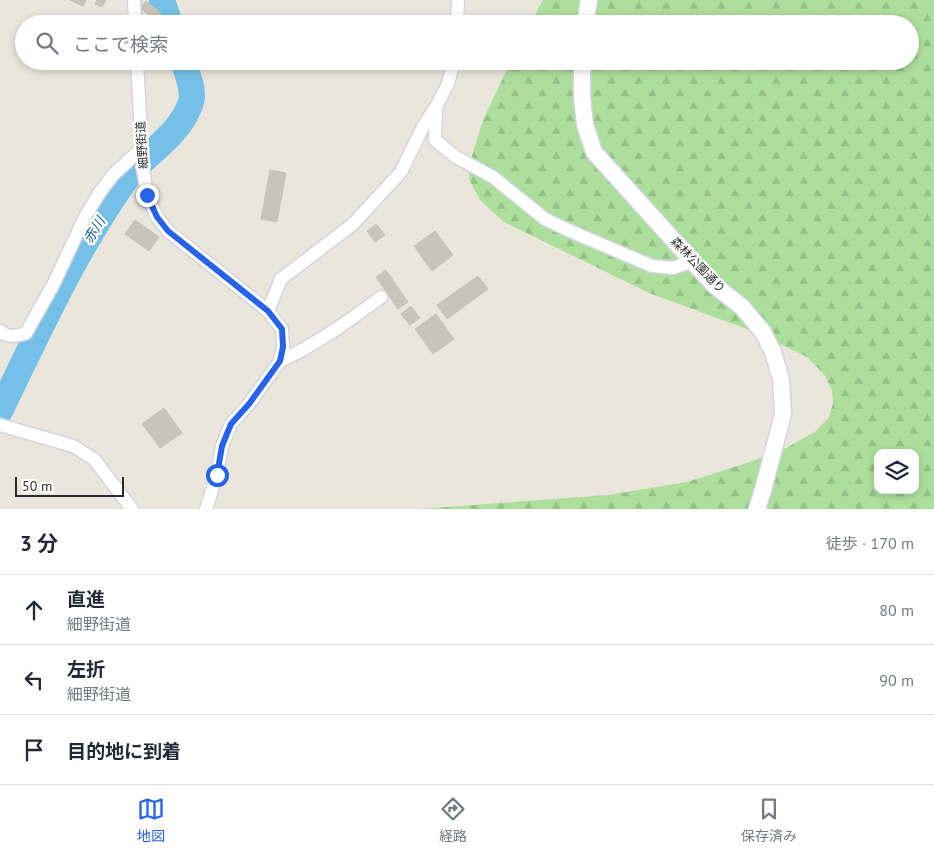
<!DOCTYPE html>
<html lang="ja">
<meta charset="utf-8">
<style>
:root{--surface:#fff;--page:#f6f6f7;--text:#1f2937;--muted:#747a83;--line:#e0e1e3;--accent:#2563eb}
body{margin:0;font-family:"PT Sans","Noto Sans JP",sans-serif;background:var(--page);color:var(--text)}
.controls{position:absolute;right:15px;bottom:15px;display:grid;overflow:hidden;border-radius:10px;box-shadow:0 2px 8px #0003}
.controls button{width:45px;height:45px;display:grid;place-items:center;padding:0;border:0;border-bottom:1px solid var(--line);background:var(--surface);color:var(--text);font:25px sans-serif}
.scale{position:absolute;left:15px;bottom:12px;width:109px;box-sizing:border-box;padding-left:5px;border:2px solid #2a2a2a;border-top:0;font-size:14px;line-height:18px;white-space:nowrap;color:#2a2a2a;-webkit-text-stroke:4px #fff;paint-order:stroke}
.stop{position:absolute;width:15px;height:15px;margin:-11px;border:4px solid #2563eb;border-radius:50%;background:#fff}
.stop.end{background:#2563eb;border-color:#fff;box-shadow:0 1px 5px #0008}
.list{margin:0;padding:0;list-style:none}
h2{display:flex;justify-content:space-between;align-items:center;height:65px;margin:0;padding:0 20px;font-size:21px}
h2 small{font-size:16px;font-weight:400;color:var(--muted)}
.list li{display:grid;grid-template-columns:32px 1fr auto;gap:15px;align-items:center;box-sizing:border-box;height:70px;padding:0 20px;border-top:1px solid var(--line)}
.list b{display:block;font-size:19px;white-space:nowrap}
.list p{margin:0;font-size:16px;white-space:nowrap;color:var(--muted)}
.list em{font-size:16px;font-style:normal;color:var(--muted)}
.icon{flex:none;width:28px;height:28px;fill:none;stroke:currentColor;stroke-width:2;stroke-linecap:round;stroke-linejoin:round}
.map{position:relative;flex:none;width:934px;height:509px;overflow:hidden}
.search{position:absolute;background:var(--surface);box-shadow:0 2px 8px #0003;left:15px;right:15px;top:15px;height:55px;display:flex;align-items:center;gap:12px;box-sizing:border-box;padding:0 18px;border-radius:28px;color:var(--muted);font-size:19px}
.sheet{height:275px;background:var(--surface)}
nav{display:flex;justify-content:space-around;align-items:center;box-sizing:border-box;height:70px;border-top:1px solid var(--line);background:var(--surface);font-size:14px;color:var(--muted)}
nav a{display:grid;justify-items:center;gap:2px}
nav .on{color:var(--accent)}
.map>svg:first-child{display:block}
.forest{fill:url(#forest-firs);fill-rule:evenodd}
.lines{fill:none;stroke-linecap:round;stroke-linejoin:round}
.river{stroke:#75c0e8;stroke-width:26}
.building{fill:#c7c4bb;stroke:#c6c2b6}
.minor-casing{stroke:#d2d4e2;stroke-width:15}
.tertiary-casing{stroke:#d2d4e2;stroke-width:19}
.minor{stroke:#fff;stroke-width:12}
.tertiary{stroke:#fff;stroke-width:16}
.route{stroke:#2563eb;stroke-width:6}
.labels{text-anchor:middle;stroke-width:4.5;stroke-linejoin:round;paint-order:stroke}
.street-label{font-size:12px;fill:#2a2a2a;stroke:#fff}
.water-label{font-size:14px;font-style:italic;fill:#155d93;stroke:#fff}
</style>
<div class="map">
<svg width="934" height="509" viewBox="0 0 934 509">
<defs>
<pattern id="forest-firs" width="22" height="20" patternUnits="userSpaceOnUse" patternTransform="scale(1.25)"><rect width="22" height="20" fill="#addf9c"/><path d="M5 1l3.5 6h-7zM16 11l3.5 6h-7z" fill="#95c087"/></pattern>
</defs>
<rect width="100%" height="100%" fill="#ebe6dc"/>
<path class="forest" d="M543,0h391v509h-513l187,-14 79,-13 63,-20 36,-14 30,-17 13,-14 4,-14 -1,-13 -8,-16 -17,-17 -52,-25 -106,-39 -145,-71 -24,-22 -11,-21 1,-17 13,-42 28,-59h399v-37h-380zM878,453h37v37h-37z"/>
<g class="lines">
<g class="river">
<polyline points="162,0 170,24"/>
<path d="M0,411c38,-78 74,-158 124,-229 19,-28 53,-43 66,-77 6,-13 -3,-31 -7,-44"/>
</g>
</g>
<g class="building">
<polygon points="70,0 86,0 83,6"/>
<polygon points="97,0 106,0 102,7 95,4"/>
<polygon points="146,1 161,13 155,20 140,8"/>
<polygon points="270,170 286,173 277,222 261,219"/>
<polygon points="135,220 159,237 149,251 125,234"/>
<polygon points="376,224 385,235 375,242 367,231"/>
<polygon points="435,231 453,255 432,271 414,246"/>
<polygon points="386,270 408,302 398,309 376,277"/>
<polygon points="478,276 488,289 447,319 437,305"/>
<polygon points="411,306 420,318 410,325 401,314"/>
<polygon points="436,314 454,339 433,354 415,329"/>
<polygon points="164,408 182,433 160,448 142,424"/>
</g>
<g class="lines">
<defs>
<g id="minor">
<polyline points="134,0 135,24"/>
<polyline points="457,24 458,0"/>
<polyline points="137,61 143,169 147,195 157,217 168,231 268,311 282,329 283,347 280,361 249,404 231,424 222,446 217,475 206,509"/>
<polyline points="436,107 435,140 456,157 493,177 545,219 570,231 652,266 673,268 693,261"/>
<polyline points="268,311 281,279 353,224 401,172 424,125 436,107 448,84 454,61"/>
<path d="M0,331c7,7 18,5 26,2l27,-48 33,-70 14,-23 13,-17 29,-27"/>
<path d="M280,361c37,-17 69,-40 101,-64"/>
<polyline points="0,425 73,446 94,459 132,509"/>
</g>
<g id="tertiary">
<polyline points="585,24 589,0"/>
<polyline points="582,61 582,97 585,125 594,152 714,285 742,307 763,332 773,352 781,379 783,414 763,490 757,509"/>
</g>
</defs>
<use href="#minor" class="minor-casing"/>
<use href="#tertiary" class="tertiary-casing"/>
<use href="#minor" class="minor"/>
<use href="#tertiary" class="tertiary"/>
</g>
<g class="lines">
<polyline class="route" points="147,195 157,217 168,231 268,311 282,329 283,347 280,361 249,404 231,424 222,446 217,475"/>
</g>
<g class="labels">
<g class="street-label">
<text transform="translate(142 145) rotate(-94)" y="4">細野街道</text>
<text transform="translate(698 265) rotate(46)" y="4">森林公園通り</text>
</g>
<g class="water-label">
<text transform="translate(94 230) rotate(-58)" y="5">赤川</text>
</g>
</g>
</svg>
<div class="controls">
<button><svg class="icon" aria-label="layers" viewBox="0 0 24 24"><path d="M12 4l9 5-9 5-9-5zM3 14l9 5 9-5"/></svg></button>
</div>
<div class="scale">50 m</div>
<div class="stop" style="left:217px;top:475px"></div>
<div class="stop end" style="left:147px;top:195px"></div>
<div class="search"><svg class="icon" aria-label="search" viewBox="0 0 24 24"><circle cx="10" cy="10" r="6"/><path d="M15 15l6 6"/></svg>ここで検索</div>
</div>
<section class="sheet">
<h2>3 分<small>徒歩 · 170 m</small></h2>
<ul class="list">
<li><svg class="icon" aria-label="ahead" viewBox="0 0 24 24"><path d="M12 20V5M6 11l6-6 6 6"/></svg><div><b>直進</b><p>細野街道</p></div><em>80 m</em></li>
<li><svg class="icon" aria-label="left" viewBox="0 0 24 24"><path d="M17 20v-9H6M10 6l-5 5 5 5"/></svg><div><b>左折</b><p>細野街道</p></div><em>90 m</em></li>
<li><svg class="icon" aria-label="arrive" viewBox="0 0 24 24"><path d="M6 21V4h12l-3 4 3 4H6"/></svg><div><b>目的地に到着</b></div></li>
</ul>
</section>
<nav>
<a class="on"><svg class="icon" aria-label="map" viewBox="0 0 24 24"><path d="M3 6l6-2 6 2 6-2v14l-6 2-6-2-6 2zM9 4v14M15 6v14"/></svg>地図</a>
<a><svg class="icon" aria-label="directions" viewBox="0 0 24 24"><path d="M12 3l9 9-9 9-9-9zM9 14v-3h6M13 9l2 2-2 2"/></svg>経路</a>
<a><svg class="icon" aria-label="saved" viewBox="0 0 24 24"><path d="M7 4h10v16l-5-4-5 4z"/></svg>保存済み</a>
</nav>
